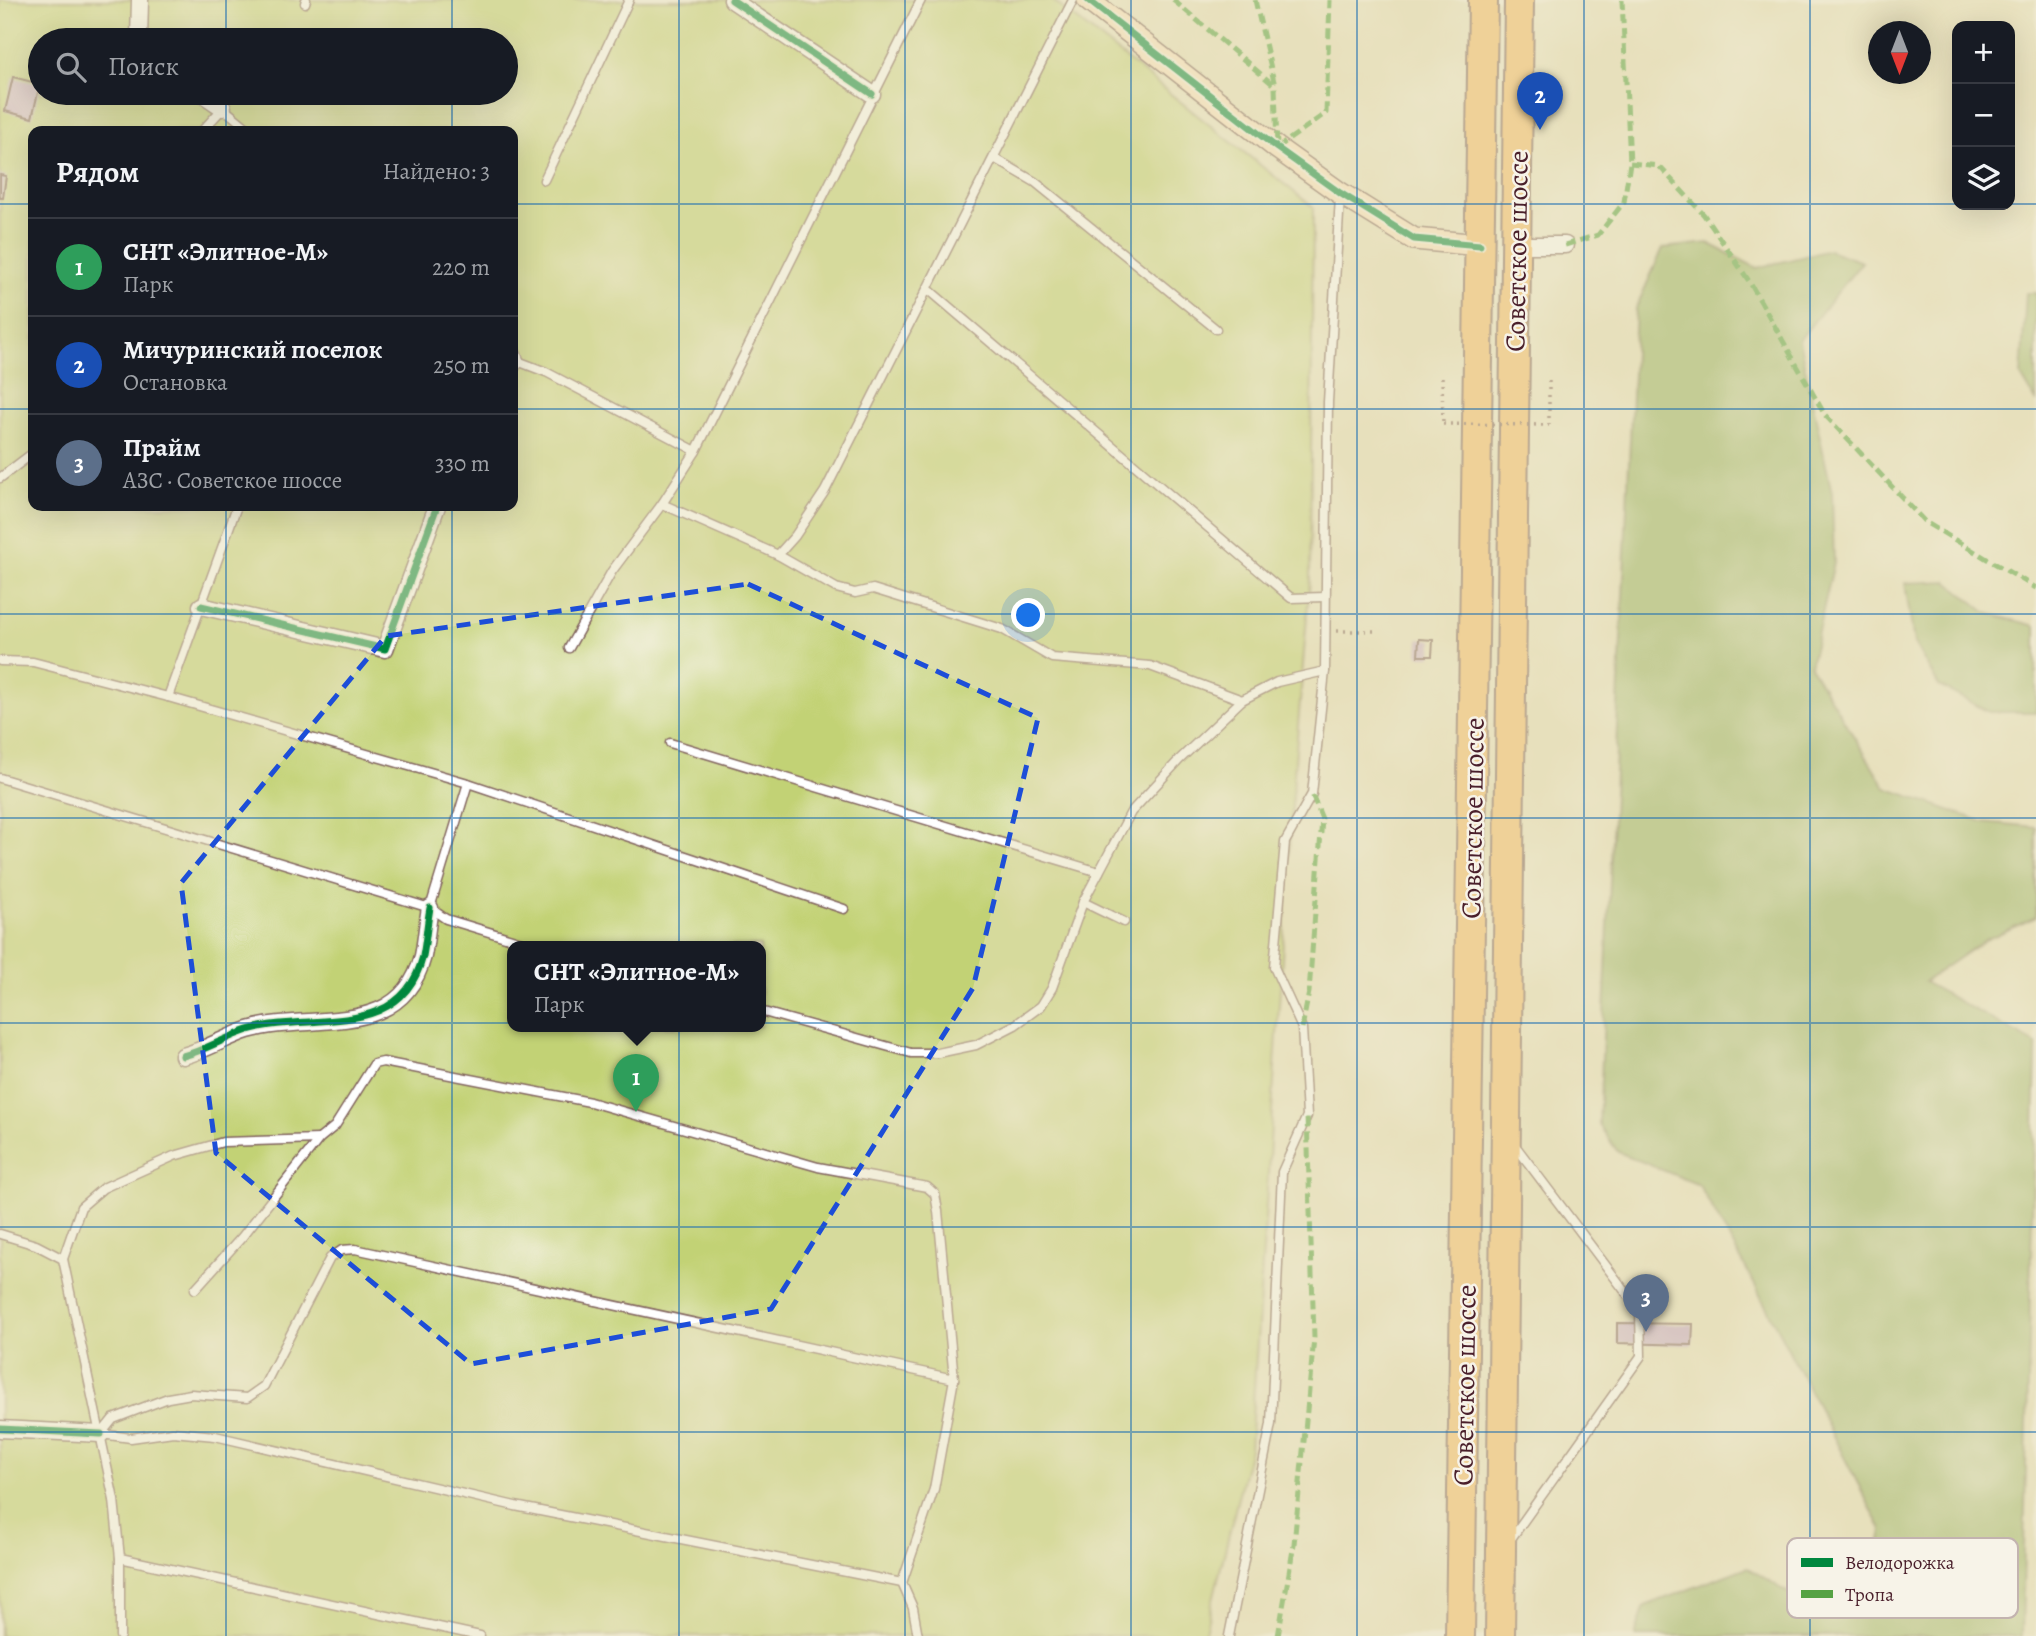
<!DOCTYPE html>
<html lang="ru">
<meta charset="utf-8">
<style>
:root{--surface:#171b24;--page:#20242c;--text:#f1f3f6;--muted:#9ea1a6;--line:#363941;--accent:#1f6fb2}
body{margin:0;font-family:Alegreya,serif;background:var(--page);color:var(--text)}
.controls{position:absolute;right:21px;top:21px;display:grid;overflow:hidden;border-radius:14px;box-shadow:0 7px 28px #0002}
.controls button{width:63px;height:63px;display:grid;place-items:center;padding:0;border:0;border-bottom:2px solid var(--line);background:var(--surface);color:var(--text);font:35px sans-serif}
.compass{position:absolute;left:1868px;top:21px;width:63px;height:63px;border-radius:50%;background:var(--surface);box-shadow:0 7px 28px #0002;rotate:180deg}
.you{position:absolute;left:1029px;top:616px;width:24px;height:24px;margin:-18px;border:5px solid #fff;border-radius:50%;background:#1a73e8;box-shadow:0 0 0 10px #1a73e833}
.badge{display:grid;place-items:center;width:46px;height:46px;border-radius:50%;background:var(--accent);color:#fff;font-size:23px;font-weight:700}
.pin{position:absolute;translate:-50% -58px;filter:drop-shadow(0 2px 4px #0008)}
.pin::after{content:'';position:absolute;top:37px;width:24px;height:21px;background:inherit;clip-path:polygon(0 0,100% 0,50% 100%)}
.popup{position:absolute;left:507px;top:941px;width:259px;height:91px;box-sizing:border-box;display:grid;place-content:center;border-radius:14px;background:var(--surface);filter:drop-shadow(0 2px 5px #0005);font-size:23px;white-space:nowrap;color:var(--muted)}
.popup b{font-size:26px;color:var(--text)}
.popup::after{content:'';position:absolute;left:50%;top:100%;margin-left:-14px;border:14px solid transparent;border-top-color:var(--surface)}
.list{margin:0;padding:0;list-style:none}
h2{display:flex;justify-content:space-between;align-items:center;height:91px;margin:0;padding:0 28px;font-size:30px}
h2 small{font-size:23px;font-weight:400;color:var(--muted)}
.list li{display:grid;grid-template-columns:46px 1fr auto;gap:21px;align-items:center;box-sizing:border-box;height:98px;padding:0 28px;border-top:2px solid var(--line)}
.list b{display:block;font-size:26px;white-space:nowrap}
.list p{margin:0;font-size:23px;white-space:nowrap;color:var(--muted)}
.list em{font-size:23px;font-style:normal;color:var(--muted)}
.icon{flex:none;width:38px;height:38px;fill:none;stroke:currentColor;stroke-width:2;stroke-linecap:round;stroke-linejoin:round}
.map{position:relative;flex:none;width:2036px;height:1636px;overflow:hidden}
.search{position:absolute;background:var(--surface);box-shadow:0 7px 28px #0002;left:28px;top:28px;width:490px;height:77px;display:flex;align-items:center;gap:18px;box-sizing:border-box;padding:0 24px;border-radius:38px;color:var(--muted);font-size:26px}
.panel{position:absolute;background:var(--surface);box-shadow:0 7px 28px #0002;left:28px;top:126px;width:490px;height:385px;border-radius:14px}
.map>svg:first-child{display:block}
.green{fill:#c2d275;stroke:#867850;stroke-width:2;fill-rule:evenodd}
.forest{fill:#99b466;stroke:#726a48;stroke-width:2}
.building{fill:#c5a6cb}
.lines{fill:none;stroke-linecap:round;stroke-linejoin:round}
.lane-casing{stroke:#81635e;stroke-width:11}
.street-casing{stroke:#81635e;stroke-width:19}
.secondary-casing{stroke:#81635e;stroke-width:24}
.highway-casing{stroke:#81635e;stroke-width:32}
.path{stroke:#81635e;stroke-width:3.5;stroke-dasharray:2 5;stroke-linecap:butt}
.lane{stroke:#fff;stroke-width:8}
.street{stroke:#fff;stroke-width:16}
.secondary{stroke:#fde5c5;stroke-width:21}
.highway{stroke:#f9bf6d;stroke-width:28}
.path-bridge{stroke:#81635e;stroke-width:3.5;stroke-dasharray:2 5;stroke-linecap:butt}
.quiet{stroke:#56a243;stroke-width:5;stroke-dasharray:10 5;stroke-linecap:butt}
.cycleway-casing{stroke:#f7f3e8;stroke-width:11}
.cycleway{stroke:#00873e;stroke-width:7}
.marked{fill:none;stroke:#1d4ed8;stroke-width:5;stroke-dasharray:14 9;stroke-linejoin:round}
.grid{fill:none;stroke:#1f6fb2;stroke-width:2;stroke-opacity:0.55}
.labels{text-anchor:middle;stroke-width:5;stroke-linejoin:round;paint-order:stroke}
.street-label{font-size:28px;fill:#4a1f2b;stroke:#f7f3e8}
.key{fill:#f7f3e8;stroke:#c3b3af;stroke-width:2}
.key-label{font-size:19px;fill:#4a1f2b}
</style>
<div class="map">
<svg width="2036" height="1636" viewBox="0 0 2036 1636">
<rect width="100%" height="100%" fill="#f7f3e8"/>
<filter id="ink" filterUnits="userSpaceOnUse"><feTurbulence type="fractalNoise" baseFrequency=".0143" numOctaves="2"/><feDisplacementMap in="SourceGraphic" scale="14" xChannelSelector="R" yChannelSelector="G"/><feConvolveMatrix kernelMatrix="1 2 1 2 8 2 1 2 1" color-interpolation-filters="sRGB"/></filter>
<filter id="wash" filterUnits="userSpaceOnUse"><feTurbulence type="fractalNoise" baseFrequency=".00686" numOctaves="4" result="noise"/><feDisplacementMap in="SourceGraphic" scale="28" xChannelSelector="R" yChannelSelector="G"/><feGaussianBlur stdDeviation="1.57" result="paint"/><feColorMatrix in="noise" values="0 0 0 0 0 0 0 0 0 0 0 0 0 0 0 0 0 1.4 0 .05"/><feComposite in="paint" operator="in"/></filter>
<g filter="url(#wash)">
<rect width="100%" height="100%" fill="#e7e0bc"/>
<path class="green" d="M0,0h1052l261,207 -3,372 -16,195 -44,675 -46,187h-1204zM40,40h466v53h-466zM33,131h480v375h-480zM512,946h248v80h-248z"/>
<g class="forest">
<polygon points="1708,243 1757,268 1829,250 1862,262 1799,340 1832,493 1834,563 1810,666 1886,788 1983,822 2036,827 2036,917 1985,940 1924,982 2036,1044 2022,1636 1635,1636 1645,1606 1747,1567 1829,1618 1871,1587 1882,1530 1747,1270 1699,1185 1618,1152 1599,1125 1636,308 1663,248"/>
<polygon points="2026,293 2036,293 2036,401 2021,376"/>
<polygon points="1947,581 1987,613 2036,626 2036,712 1989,712 1939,686 1914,643 1905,583"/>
</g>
<g id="blocks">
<g class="building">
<polygon points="13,77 40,84 32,118 5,111"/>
<polygon points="0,175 6,176 3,198 0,198"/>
<polygon points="1419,639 1433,640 1432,656 1418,656"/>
<polygon points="1617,1323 1693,1324 1692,1345 1617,1343"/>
</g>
</g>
</g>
<g filter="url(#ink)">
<use href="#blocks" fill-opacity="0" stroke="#81635e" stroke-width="2"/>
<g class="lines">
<defs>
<g id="lane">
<polyline points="305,3 306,0"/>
<polyline points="202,131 223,108 251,131"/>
<polyline points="994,158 1035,182 1216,329"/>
<polyline points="544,180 629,0"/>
<polyline points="928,289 1291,598 1325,597"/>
<polyline points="513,345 520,362 513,370"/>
<polyline points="520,362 546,372 696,451"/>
<polyline points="0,478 33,453"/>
<polyline points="662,504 778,555 836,588 855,593 873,589 1002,629 1052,658 1150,666 1242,700 1277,682 1325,671"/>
<polyline points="778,555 795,536 825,491 1073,0"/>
<polyline points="569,648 612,571 662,504 696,451 921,0"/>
<polyline points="0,661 33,662 168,697 468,783 430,908"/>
<polyline points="168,697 237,506"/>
<polyline points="670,743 1099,872"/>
<polyline points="0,778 430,908 446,919 535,946"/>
<polyline points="468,783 844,909"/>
<polyline points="1083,902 1124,922"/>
<polyline points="760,1011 911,1053 938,1053 976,1045 1015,1025 1041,1006 1052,988 1083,902 1131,812 1180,759 1242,700"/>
<polyline points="0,1234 36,1245 63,1259 114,1500 120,1558 120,1636"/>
<polyline points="63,1259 81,1207 103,1188 174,1156 223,1142 319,1139"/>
<polyline points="195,1289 242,1237 319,1139 335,1126 374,1064 383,1062 590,1102 818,1167 927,1187 935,1194 938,1211 954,1379 934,1489 902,1583"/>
<polyline points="101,1434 113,1419 168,1398 191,1394 247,1398 264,1386 330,1258 342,1250 355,1249 954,1379"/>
<polyline points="101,1434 131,1438 173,1432 215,1436 515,1506 902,1583 913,1608 918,1636"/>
<polyline points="1510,1540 1641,1356 1640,1311 1514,1144"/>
<polyline points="120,1558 480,1636"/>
<polyline points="1229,1636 1271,1424 1282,1172 1307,1116 1302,1028 1274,967 1285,842 1312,794 1325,671 1328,402 1340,197"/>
</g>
<g id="street">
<polyline points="732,0 872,94"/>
<polyline points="139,40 140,0"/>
<polyline points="201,93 223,108"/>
<polyline points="1516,245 1565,245"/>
<polyline points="201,606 385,649 437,506"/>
<path d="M183,1056c23,-6 43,-19 65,-26 63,-19 153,12 175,-74 3,-15 4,-32 7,-48"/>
<polyline points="0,1429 101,1434"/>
</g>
<polyline id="secondary" points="1088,0 1277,148 1340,193 1414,239 1480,245"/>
<g id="highway">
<polyline points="1460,1636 1483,0"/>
<polyline points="1500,1636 1519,0"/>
</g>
</defs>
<use href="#lane" class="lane-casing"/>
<use href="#street" class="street-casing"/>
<use href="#secondary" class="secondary-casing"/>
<use href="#highway" class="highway-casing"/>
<g class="path">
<polyline points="1442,377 1443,424"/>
<polyline points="1549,425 1549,378"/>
<polyline points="1337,631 1378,631"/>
</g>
<use href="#lane" class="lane"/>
<use href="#street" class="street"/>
<use href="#secondary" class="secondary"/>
<use href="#highway" class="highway"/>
<polyline class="path-bridge" points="1443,424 1549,425"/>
<g class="quiet">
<polyline points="1173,0 1275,86"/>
<polyline points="1255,0 1275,86 1277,148"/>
<polyline points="1277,148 1326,113 1330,0"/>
<polyline points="1630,163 1659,166 1704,215 1749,281 1825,415 1925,522 2036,588"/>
<polyline points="1565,245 1598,235 1624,202 1630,163 1622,0"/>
<polyline points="1302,1028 1309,992 1322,819 1312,794"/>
<polyline points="1278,1636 1294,1544 1314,1338 1307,1116"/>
</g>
<defs>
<g id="cycleway">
<polyline points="732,0 872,94"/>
<polyline points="1088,0 1277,148 1340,193 1414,239 1480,245"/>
<polyline points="201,606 385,649 437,506"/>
<path d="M183,1056c23,-6 43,-19 65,-26 63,-19 153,12 175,-74 3,-15 4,-32 7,-48"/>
<polyline points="0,1429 101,1434"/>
</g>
</defs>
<use href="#cycleway" class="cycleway-casing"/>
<use href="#cycleway" class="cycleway"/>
</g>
</g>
<path d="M0 0H2036V1636H0ZM748,584l290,134 -65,270 -202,321 -300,55 -255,-211 -35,-270 205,-247z" fill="#e7e0bc" fill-opacity=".55" fill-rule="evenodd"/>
<path class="marked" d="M748,584l290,134 -65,270 -202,321 -300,55 -255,-211 -35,-270 205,-247z"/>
<path class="grid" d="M226,0v40M452,0v40M679,0v1636M905,0v1636M1131,0v1636M1357,0v1636M1584,0v1636M1810,0v1636M226,93v38M452,93v38M0,204h33M513,204h1444M2010,204h26M0,409h33M513,409h1523M226,506v1130M452,506v1130M0,614h2036M0,818h2036M0,1023h2036M0,1227h2036M0,1432h2036"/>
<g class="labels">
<g class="street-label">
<text transform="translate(1516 251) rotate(-89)" y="10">Советское шоссе</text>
<text transform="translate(1472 818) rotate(-89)" y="10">Советское шоссе</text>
<text transform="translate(1464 1385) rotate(-89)" y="10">Советское шоссе</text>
</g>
</g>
<rect x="1787" y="1538" width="231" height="80" rx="10" class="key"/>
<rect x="1801" y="1558" width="32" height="9" fill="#00873e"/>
<rect x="1801" y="1590" width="32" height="8" fill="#56a243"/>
<g class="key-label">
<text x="1845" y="1569">Велодорожка</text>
<text x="1845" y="1601">Тропа</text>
</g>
</svg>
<div class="controls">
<button>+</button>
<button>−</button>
<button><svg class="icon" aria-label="layers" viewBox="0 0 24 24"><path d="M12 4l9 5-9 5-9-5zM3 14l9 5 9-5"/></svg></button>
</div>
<svg class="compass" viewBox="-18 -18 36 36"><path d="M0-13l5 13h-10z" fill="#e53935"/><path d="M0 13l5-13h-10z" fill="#9ea1a6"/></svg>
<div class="you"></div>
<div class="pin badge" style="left:636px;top:1112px;background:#2e9e5b">1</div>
<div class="popup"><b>СНТ «Элитное-М»</b>Парк</div>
<div class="pin badge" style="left:1540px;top:130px;background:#1a4fb4">2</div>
<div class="pin badge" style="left:1646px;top:1332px;background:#5c6f8a">3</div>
<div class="search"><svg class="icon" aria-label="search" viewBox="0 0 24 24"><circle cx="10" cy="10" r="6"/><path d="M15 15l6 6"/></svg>Поиск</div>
<section class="panel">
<h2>Рядом<small>Найдено: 3</small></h2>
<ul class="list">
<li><span class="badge" style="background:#2e9e5b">1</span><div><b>СНТ «Элитное-М»</b><p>Парк</p></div><em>220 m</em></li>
<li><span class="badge" style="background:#1a4fb4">2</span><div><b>Мичуринский поселок</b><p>Остановка</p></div><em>250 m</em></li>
<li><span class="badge" style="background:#5c6f8a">3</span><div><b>Прайм</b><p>АЗС · Советское шоссе</p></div><em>330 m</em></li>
</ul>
</section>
</div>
